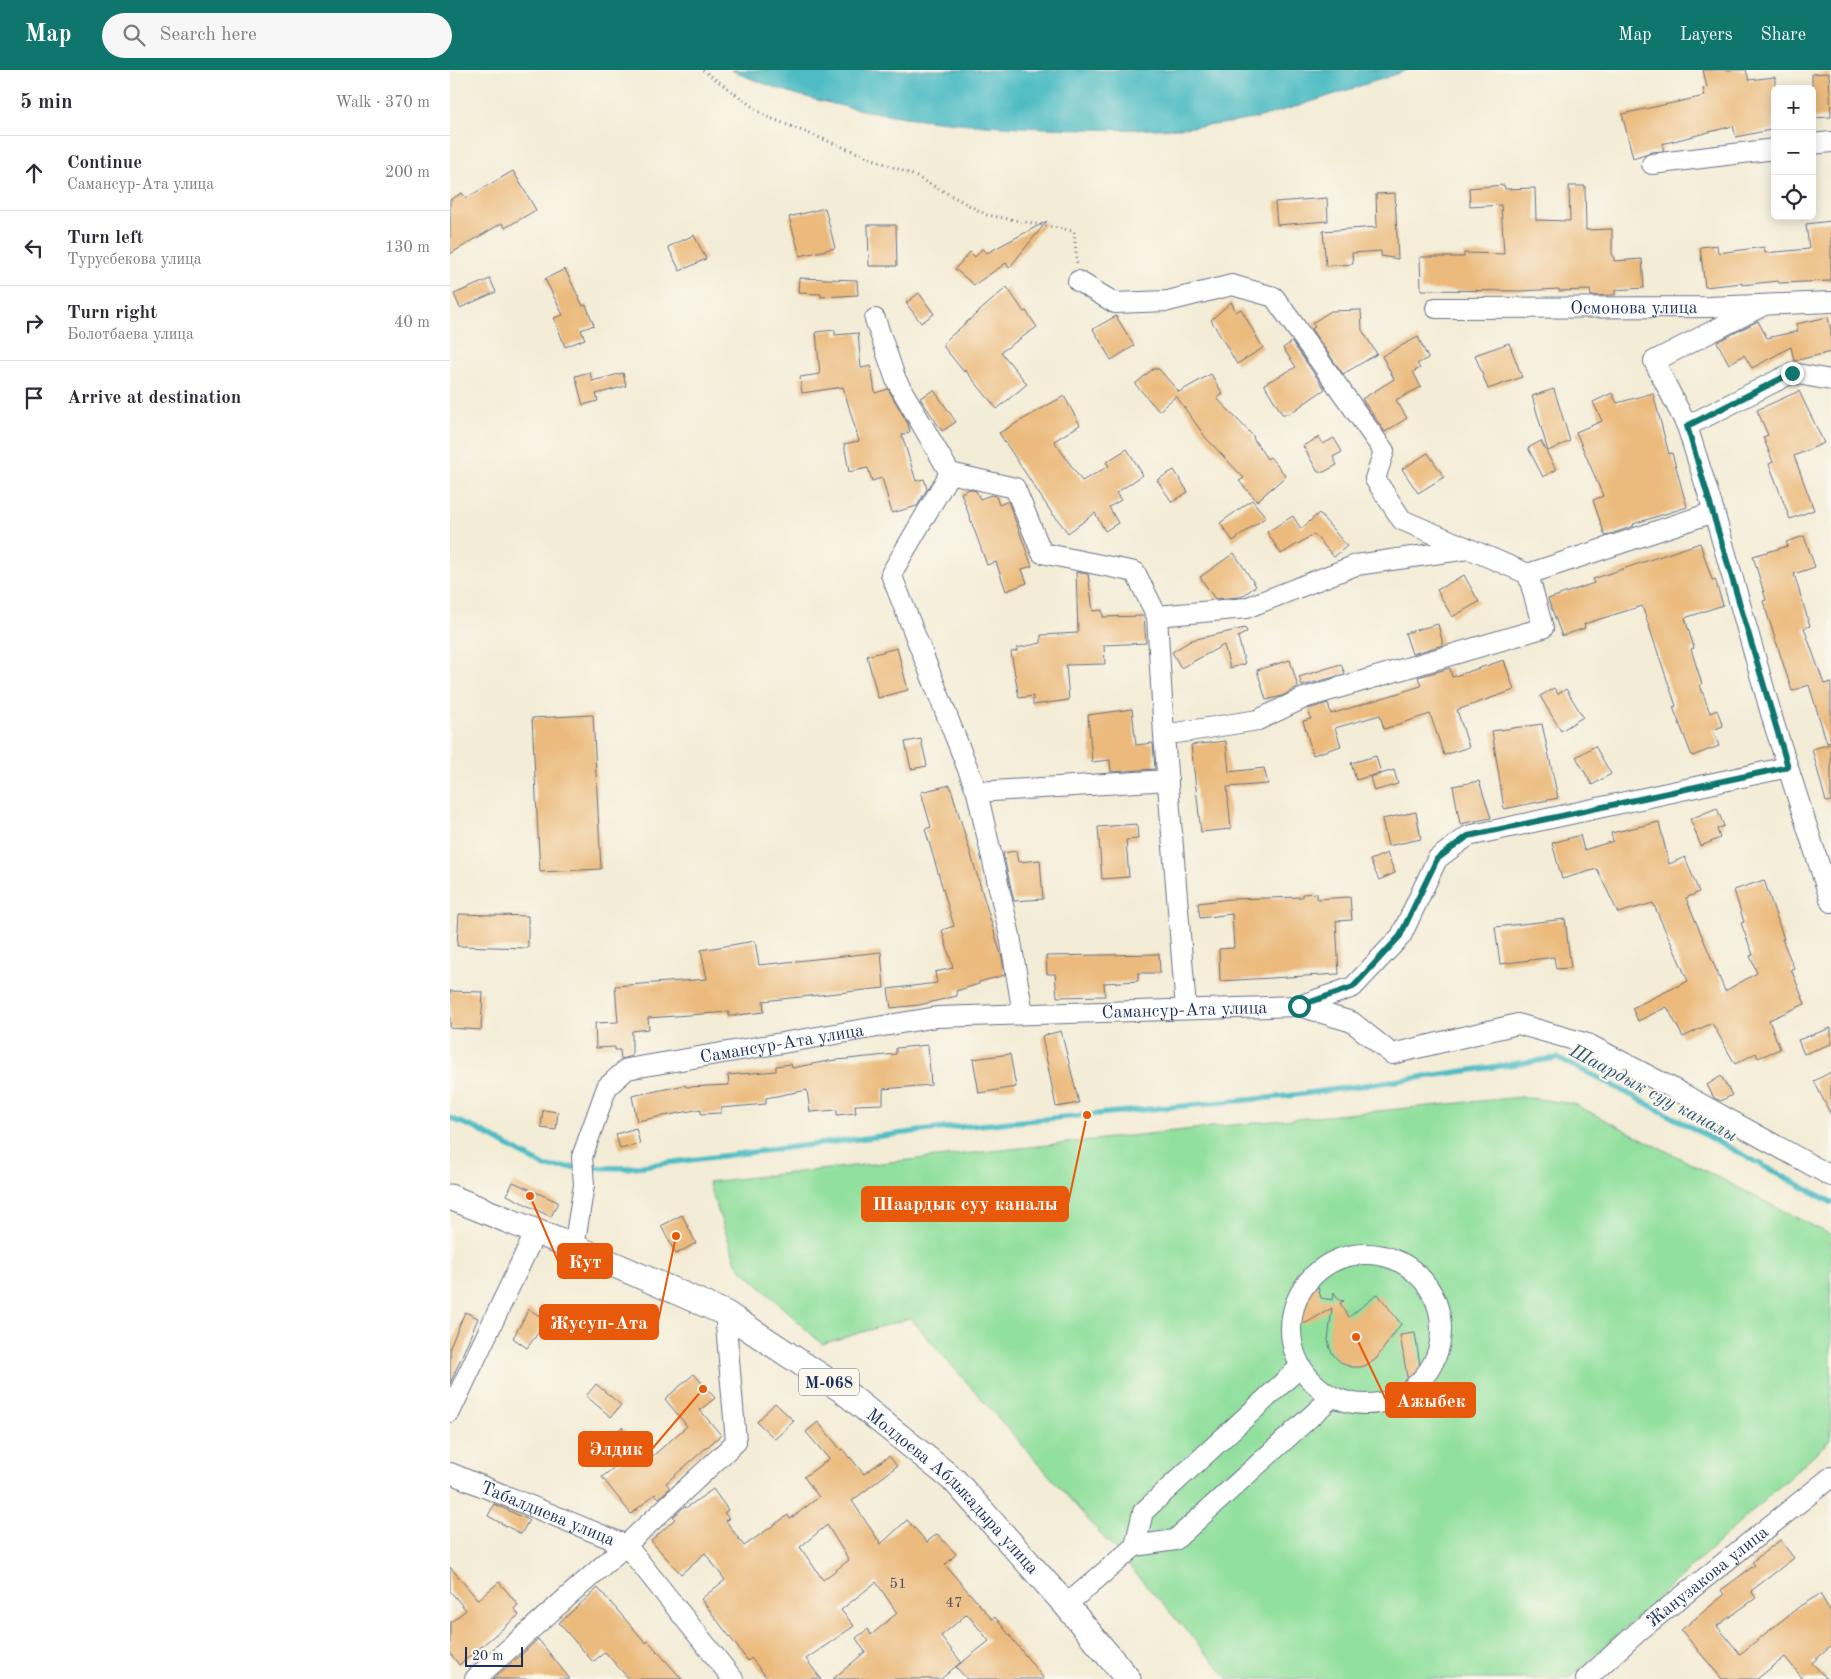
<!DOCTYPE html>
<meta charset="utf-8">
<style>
:root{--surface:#fff;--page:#f7f7f7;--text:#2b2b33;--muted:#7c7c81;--line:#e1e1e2;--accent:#0f766e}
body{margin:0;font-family:"Old Standard TT",serif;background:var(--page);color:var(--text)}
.controls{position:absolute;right:15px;top:15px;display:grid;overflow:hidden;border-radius:8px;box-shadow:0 2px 12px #0003}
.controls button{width:45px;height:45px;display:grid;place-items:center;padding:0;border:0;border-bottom:1px solid var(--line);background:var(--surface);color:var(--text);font:25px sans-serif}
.scale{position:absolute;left:15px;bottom:12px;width:58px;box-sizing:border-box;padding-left:5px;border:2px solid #1b2f5e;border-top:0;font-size:14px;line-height:18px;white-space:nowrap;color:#1b2f5e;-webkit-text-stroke:4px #fbf7ec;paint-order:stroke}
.stop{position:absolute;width:15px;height:15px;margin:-11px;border:4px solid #0f766e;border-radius:50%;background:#fff}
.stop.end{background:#0f766e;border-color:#fff;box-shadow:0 1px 5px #0008}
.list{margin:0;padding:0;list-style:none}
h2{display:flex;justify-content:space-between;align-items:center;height:65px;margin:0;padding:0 20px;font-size:21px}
h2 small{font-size:16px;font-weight:400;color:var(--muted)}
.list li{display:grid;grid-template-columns:32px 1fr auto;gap:15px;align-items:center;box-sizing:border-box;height:75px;padding:0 20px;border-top:1px solid var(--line)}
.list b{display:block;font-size:19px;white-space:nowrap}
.list p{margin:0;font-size:16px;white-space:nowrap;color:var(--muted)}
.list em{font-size:16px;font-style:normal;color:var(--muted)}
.icon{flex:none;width:28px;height:28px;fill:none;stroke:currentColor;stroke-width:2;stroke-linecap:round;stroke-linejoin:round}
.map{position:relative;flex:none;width:1381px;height:1609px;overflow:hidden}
header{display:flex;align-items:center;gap:30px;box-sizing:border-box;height:70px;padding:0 25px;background:var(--accent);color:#fff}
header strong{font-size:24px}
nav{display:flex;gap:28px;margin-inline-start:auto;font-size:18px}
.search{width:350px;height:45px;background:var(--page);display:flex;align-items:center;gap:12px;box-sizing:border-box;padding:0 18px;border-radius:28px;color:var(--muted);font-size:19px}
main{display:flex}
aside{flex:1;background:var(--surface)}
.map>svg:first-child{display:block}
.green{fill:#92e09e;stroke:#56887e}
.water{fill:#4dbcc4;stroke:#347691}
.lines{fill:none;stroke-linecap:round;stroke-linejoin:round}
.stream{stroke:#4dbcc4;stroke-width:5.5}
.building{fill:#ebba7b;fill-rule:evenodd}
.minor-casing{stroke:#677188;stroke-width:22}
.major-casing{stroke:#677188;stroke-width:27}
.path{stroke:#677188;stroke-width:3;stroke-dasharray:1 4;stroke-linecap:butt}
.minor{stroke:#fff;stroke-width:20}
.major{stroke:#fff;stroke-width:25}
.route{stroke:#0f766e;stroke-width:6}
.labels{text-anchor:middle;stroke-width:4.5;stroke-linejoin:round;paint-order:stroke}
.number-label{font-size:15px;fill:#4f5265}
.shield{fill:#fbf7ec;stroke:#5e6b89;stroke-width:1}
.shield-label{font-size:16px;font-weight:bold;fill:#1b2f5e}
.street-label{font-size:18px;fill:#1b2f5e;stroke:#fbf7ec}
.water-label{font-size:19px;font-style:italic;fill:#2a597d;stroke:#fbf7ec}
.leader{fill:none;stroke:#e8590c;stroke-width:2}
.callout-dot{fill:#e8590c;stroke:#fbf7ec;stroke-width:2}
.callout{fill:#e8590c;stroke:#e8590c;stroke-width:2}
.callout-label{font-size:19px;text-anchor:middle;font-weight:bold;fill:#fff}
</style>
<header>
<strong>Map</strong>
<div class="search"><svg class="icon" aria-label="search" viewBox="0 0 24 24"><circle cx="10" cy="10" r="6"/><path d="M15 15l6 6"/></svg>Search here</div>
<nav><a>Map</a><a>Layers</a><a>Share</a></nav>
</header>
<main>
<aside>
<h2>5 min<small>Walk · 370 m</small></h2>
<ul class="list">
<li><svg class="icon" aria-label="ahead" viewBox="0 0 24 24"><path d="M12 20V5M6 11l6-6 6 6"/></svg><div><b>Continue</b><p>Самансур-Ата улица</p></div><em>200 m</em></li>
<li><svg class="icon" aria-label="left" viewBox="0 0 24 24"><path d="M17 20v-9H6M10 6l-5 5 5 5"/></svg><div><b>Turn left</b><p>Турусбекова улица</p></div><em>130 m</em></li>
<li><svg class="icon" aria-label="right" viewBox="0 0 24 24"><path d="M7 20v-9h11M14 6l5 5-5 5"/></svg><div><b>Turn right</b><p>Болотбаева улица</p></div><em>40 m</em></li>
<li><svg class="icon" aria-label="arrive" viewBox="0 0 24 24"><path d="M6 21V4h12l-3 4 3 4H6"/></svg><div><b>Arrive at destination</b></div></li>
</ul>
</aside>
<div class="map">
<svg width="1381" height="1609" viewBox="0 0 1381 1609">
<rect width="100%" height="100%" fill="#fbf7ec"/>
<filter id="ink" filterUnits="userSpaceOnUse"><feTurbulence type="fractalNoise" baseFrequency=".02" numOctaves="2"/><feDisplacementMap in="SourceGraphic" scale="10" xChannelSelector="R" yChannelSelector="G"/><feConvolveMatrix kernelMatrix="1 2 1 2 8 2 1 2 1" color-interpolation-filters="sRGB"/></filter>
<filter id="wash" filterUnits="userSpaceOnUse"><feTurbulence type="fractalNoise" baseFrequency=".0096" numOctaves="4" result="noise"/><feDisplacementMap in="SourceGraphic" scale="20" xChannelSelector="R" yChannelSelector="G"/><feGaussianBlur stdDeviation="1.12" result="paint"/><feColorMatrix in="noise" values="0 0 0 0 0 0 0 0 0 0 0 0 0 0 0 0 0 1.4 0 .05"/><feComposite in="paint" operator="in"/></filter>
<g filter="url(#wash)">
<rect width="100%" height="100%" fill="#f3ecd6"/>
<polygon class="green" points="1072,1027 1124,1034 1381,1165 1381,1369 1119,1609 779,1609 460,1248 372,1274 287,1195 258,1112 762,1057"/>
<path class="water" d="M281,0h676l-22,8c-32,10 -64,21 -97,31 -12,3 -24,8 -36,10 -54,11 -111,11 -166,10 -115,-2 -248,-10 -355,-59z"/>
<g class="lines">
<polyline class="stream" points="0,1048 27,1059 96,1097 176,1098 487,1059 838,1026 1107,988 1149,1008 1381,1132"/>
</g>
<g id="blocks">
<g class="building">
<polygon points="1253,0 1296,0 1299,10 1325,7 1325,59 1286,67 1283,56 1212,74 1214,81 1201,82 1183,88 1172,44 1255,26 1253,18 1257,17"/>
<polygon points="1379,3 1381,47 1362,48 1362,4"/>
<polygon points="63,101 86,140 55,158 52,153 0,184 0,130 12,123 16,128"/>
<polygon points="1054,115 1055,119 1085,118 1086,150 1120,151 1119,116 1135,116 1136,160 1162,159 1162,186 1164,186 1164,191 1192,189 1194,218 1165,220 1165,225 1162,225 1141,226 1140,220 1109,221 1109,219 1071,221 971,220 970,187 1014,187 1014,183 1054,184 1051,135 1020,137 1019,118"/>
<polygon points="945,123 948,189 931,186 931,181 902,183 903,194 876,196 873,161 927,157 926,124"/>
<polygon points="877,128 878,151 827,155 825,132"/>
<polygon points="375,138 385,178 350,186 339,147"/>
<polygon points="597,151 559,198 556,193 524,215 505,199 520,182 525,187 532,179 537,183"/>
<polygon points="1381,151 1381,211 1329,213 1328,211 1292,215 1292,213 1255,217 1250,177 1267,175 1268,183 1314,177 1315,183 1359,179 1356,154"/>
<polygon points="418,155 446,155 447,196 419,196"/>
<polygon points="244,165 256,189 230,201 218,177"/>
<polygon points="115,199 133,236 136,235 144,255 131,260 135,269 115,277 104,248 113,245 95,209"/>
<polygon points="349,208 407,210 408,225 371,227 371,224 348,223"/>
<polygon points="40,209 46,222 10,238 4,224"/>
<polygon points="557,217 574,242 576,241 587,257 551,282 577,314 547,339 515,300 514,302 494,277 494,272"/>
<polygon points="469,223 484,244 471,253 456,233"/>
<polygon points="781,232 786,242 791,239 813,278 787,294 761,250"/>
<polygon points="911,240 912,260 927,284 893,304 861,259 865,257 862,253 881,241"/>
<polygon points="666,246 684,276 661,290 643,259"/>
<polygon points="1378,247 1381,261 1381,282 1344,291 1341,277 1302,298 1294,285 1279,294 1267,272 1308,251 1317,268 1348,261 1346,254"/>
<polygon points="385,260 385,265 408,263 411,298 421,296 425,323 438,319 458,354 460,362 452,365 466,411 474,409 477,419 467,436 442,443 432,408 422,411 418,398 399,402 394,374 409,371 393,317 352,323 350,307 370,304 366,262"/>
<polygon points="968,267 978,288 967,294 970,298 963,302 971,317 946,330 957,348 935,362 912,329 944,309 932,286"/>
<polygon points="842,272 875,319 839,344 832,344 814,314 846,297 833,278"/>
<polygon points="1059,273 1072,307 1038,319 1025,285"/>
<polygon points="703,299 709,299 729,322 761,304 773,324 767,328 804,367 803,368 817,389 820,387 836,406 807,431 789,411 794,408 756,368 726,326 709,341 685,314"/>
<polygon points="140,302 142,311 173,303 176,316 146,324 148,331 133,335 125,306"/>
<polygon points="1104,319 1120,371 1098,381 1082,326"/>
<polygon points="484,320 506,352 492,361 470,328"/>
<polygon points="1349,321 1374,373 1344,386 1364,440 1340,449 1319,394 1323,392 1313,367 1318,365 1307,340"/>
<polygon points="1162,323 1167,333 1203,323 1219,384 1222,383 1237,437 1183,454 1184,456 1155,466 1143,430 1153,426 1126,362 1152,351 1143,332"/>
<polygon points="614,326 630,355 604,371 632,411 659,396 656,392 677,379 693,405 666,423 671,430 659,437 668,453 655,461 645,443 618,463 604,445 603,445 549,363"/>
<polygon points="869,367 873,374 884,368 892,382 883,387 887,395 874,402 868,402 853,376"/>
<polygon points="1091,371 1106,400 1093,407 1078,378"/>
<polygon points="978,383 994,407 968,423 952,399"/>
<polygon points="724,400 738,422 722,432 707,410"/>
<polygon points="519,419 526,421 530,429 541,425 546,426 549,435 558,431 582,496 572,499 577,513 556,521 546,492 537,495 511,423"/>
<polygon points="802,430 816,447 783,471 770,453"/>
<polygon points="869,443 897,476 884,487 864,464 831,484 817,462 843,446 851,459"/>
<polygon points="1354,466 1365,497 1344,504 1360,556 1354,558 1374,614 1381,612 1381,672 1377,673 1359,615 1342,621 1313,531 1316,530 1303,486 1338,476 1336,472"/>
<polygon points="1250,473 1262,510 1265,509 1273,535 1235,548 1244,578 1241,579 1252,614 1250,615 1260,643 1267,640 1273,656 1263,660 1269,676 1242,686 1223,637 1226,636 1192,536 1134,554 1135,558 1112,566 1098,529 1144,513 1143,509"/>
<polygon points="784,483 806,516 791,527 765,529 750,507"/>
<polygon points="626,502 638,504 643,541 652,540 653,547 694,546 696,573 654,575 655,594 616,595 619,630 583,635 583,626 569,628 561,582 567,581 567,578 591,573 591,565 628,563"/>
<polygon points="1014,505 1029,532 1002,547 987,520"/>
<polygon points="988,554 993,575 962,584 955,563"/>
<polygon points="795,558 797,562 788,567 795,594 780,598 774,575 731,598 722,582 742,570"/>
<polygon points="447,578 458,620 428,628 417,586"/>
<polygon points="840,590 848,617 832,626 816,630 807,600"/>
<polygon points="1054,590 1064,620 1007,640 1019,677 994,685 980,644 934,659 930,645 885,658 891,676 863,685 853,651 861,649 858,639 878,633 881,644 971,616 968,607 1000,598 1002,607"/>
<polygon points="891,594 895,604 852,616 849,607"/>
<polygon points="1104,618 1108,624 1116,619 1133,647 1111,661 1090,626"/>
<polygon points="682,639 686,675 703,673 705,699 661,702 660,690 642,692 638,645"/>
<polygon points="143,645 151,799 90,802 82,648"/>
<polygon points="1092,654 1108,728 1054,739 1042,661"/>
<polygon points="471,669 477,696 461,699 455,672"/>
<polygon points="776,671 779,702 814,698 818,714 777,717 781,759 751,762 741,675"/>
<polygon points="1381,674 1381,731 1376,732 1362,679"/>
<polygon points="1145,676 1161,704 1142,715 1126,687"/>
<polygon points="926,686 931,703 906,710 901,693"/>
<polygon points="944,700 948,714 924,721 920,707"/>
<polygon points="1029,711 1041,748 1010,754 1003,716"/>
<polygon points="500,715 552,888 555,905 529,912 529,914 506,921 507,926 469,935 441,938 438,919 487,913 485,902 503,898 492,860 504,856 475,759 481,757 471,722"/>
<polygon points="1267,738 1274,756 1267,759 1270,768 1251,776 1240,749"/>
<polygon points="966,742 971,769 938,776 932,749"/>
<polygon points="1209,752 1219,794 1235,787 1249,822 1236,828 1275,921 1307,903 1300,886 1303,885 1291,853 1294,852 1284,820 1314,810 1334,869 1332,869 1344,898 1341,899 1355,934 1319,950 1330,979 1308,988 1306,983 1285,994 1262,953 1233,967 1217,937 1188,951 1182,938 1238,911 1203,833 1168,843 1147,799 1112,809 1102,773 1130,765 1134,780 1163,771 1161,763"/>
<polygon points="687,754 688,769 676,770 679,807 652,809 648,757"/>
<polygon points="566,781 568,792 590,790 593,829 564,831 553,783"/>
<polygon points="937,783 945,803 929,810 920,790"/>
<polygon points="867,823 867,829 900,827 902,850 886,851 889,904 770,911 769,879 784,878 782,844 750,848 748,833 781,829 852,827 852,824"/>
<polygon points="9,844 78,846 78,878 7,876"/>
<polygon points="1115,849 1121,898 1106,899 1104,887 1050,894 1045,857"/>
<polygon points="305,871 309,895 431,882 434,918 313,931 314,942 279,946 279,942 198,948 199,959 182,961 182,986 171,989 170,980 165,980 165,977 146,978 145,953 168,952 165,916 257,909 251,880"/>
<polygon points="709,884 710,903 688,903 688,911 654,913 655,926 607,927 605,904 597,904 596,886"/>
<polygon points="0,921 33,922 31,960 0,958"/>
<polygon points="1381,958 1381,974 1354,984 1348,970"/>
<polygon points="611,961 629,1033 606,1037 592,966"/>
<polygon points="478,975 481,1015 433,1019 433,1034 405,1035 406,1043 387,1045 387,1040 360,1042 357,1020 316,1028 316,1034 271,1038 271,1043 251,1044 251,1039 187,1051 182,1026 235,1015 236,1017 279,1015 278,1005 326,1001 326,996 341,994 342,998 378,991 446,984 446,978"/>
<polygon points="560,984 566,1017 529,1023 523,989"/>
<polygon points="1381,1002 1381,1045 1364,1011"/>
<polygon points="1271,1006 1282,1025 1271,1031 1264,1028 1257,1015"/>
<polygon points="93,1040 108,1042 106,1060 91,1058"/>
<polygon points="186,1058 190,1074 170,1079 166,1064"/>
<polygon points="63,1112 108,1132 101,1147 57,1125"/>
<polygon points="232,1145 246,1173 226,1184 211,1156"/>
<polygon points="858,1214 864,1214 868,1217 871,1228 883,1230 884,1222 889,1230 894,1231 890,1233 899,1247 928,1224 951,1254 926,1289 919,1294 911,1297 902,1297 893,1294 885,1287 880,1279 878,1270 882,1238 856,1253 850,1253 847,1251 845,1247 846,1243 857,1233 853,1220"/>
<polygon points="79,1239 97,1251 77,1278 63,1268"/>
<polygon points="15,1242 28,1248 0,1314 0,1277"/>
<polygon points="965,1263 975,1328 961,1330 950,1265"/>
<polygon points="244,1304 265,1328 250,1340 271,1365 216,1413 220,1418 209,1428 205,1424 181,1444 152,1407 177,1387 160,1367 172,1357 198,1390 237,1356 215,1329"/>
<polygon points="146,1314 171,1335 161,1347 136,1326"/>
<polygon points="325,1333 344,1351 325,1369 307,1352"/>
<path d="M368,1352l23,28 2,-1 6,9 1,-1 14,17 25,-18 8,10 -45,35 29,43 26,-24 20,22 10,-8 19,20 -11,11 47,54 3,-2 49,62h-77l-11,-12 33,-26 -22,-27 -26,22 20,26 -20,17h-108l32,-27 -9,-14 12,-9 3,6 26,-22 -21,-31 -35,28 13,16 -48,33 15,20h-53l-17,-21 -3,3 -47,-62 24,-19 -20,-27 -24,21 -30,-33 24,-22 -2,-2 12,-11 1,2 27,-19 15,21 -4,3 5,5 -3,3 18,25 44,-31 2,4 29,-22 -15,-20 25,-18 -23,-27zM377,1455l22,35 -26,20 -23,-33z"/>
<polygon points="44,1434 79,1450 71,1464 38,1446"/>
<polygon points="1330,1470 1344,1488 1301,1521 1306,1528 1267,1556 1290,1584 1350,1536 1370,1524 1381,1542 1381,1576 1362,1593 1377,1609 1353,1609 1335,1587 1307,1609 1272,1609 1231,1560 1274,1525 1271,1520 1305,1495 1302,1492"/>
<polygon points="0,1497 28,1530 49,1512 68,1535 64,1539 69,1545 9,1595 0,1583 0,1553 16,1540 0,1521"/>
<polygon points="148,1518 196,1573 198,1571 232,1609 179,1609 155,1582 143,1592 109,1553"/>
<polygon points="88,1569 120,1609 43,1609 71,1585"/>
</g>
</g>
</g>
<g filter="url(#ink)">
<use href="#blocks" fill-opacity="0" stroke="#677188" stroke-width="1"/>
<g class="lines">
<defs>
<g id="minor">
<polyline points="1362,74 1381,72"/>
<polyline points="1202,94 1325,79"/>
<polyline points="628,211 665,233 718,231 782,215 824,227 934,381 925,409 952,450 1078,504 1264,442"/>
<polyline points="1314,235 1204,291 1237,356 1264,442 1324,654 1381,832"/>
<path id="s1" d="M986,238l273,-1 122,-5"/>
<polyline points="425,249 446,310 500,403 565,418 592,483 685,502 707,546 714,665 736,939"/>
<polyline points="1237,356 1342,303 1381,310"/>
<polyline points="500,403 441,504 527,722 560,866 573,944"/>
<polyline points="707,546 796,538 906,495 1018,479"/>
<polyline points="714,665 808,650 854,628 1093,558 1078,504"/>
<polyline points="527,722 718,710"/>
<polyline points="849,936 902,952 942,984 1068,954 1138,974 1224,1019 1381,1106"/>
<path id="s2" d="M124,1177l10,-62 -2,-28 25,-70 20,-18 310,-52 362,-11 54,-19 48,-51 36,-77 31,-23 320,-69"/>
<circle cx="916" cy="1259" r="75"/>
<polyline points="0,1342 86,1161"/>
<path id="s3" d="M0,1403l176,72 107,134"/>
<polyline points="685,1476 725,1470 882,1327"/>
<polyline points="616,1535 685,1476 693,1442 850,1297"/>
<polyline points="25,1609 176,1475 286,1372 275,1243"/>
<path id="s4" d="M1136,1609l54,-49 191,-153"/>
</g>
<g id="major">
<path id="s5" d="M0,1127l124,50 151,66 117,77 113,91 111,124 62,74"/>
</g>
</defs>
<use href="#minor" class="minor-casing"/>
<use href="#major" class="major-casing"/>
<polyline class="path" points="253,0 315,46 463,105 537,145 624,161 627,193"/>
<use href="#minor" class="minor"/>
<use href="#major" class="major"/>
</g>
</g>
<g class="lines" filter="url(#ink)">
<polyline class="route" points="849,936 903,917 950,866 987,789 1018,766 1338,697 1237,356 1342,303"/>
</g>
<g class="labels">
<g class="number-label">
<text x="448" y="1518">51</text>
<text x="504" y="1537">47</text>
</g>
<rect class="shield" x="349" y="1298.5" width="60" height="27" rx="4"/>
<g class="shield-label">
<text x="379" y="1318">М-068</text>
</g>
<g class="street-label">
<text dy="6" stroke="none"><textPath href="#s1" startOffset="198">Осмонова улица</textPath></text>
<text dy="6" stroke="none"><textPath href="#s2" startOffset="754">Самансур-Ата улица</textPath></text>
<text dy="6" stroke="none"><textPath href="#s2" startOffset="349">Самансур-Ата улица</textPath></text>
<text dy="6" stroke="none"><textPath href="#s5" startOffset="589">Молдоева Абдыкадыра улица</textPath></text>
<text dy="6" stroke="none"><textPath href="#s3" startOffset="106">Табалдиева улица</textPath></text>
<text dy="6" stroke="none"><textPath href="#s4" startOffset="159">Жанузакова улица</textPath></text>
</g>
<g class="water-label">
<text transform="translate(1204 1022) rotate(28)" y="7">Шаардык суу каналы</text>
</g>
</g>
<path class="leader" d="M637 1045L618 1134M80 1126L108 1191M226 1166L208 1252M906 1267L936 1330M253 1319L202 1379"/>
<g class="callout-dot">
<circle cx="637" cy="1045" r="5"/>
<circle cx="80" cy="1126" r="5"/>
<circle cx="226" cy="1166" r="5"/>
<circle cx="906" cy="1267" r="5"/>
<circle cx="253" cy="1319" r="5"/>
</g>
<g class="callout">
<rect x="412" y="1117" width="206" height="34" rx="5"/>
<rect x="108" y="1174" width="54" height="34" rx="5"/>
<rect x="90" y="1235" width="118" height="34" rx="5"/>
<rect x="936" y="1313" width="89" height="34" rx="5"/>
<rect x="129" y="1362" width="73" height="34" rx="5"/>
</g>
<g class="callout-label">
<text x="515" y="1140">Шаардык суу каналы</text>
<text x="135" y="1198">Кут</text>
<text x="149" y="1259">Жусуп-Ата</text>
<text x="981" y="1337">Ажыбек</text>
<text x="166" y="1385">Элдик</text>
</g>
</svg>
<div class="controls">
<button>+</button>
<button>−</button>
<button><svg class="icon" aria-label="locate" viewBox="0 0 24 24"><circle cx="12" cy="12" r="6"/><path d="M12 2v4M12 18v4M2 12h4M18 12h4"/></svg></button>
</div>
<div class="scale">20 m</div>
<div class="stop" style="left:849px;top:936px"></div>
<div class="stop end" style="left:1342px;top:303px"></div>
</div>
</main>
